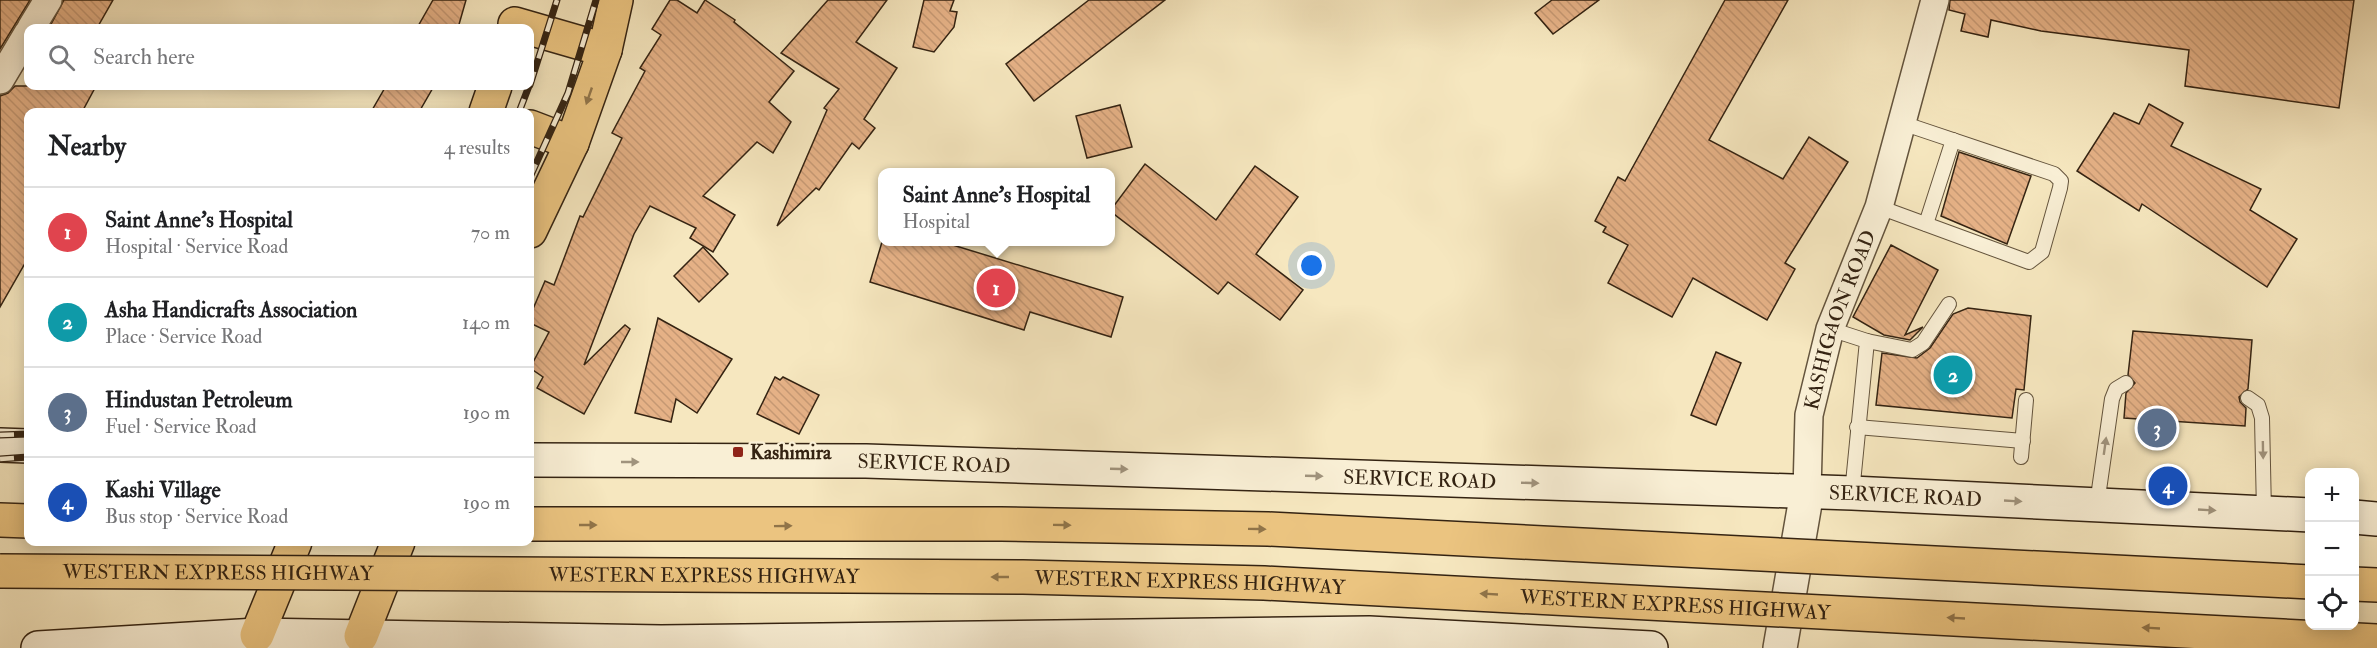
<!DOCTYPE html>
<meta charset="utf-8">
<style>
:root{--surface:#fff;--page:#f6f6f6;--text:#202124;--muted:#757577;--line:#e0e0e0;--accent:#8f2418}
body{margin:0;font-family:"IM FELL Double Pica",serif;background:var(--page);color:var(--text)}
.controls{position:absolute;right:18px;bottom:18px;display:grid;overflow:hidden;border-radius:12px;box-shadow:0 3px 15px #0003}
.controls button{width:54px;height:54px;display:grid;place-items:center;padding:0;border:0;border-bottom:2px solid var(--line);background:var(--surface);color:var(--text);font:30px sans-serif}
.you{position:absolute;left:1312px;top:266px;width:21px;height:21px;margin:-15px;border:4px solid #fff;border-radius:50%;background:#1a73e8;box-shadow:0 0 0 9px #1a73e833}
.badge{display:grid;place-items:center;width:39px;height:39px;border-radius:50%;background:var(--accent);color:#fff;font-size:20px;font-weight:700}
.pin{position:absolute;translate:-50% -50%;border:3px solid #fff;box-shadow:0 2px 6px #0006}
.popup{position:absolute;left:878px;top:168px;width:237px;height:78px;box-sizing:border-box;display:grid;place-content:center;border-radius:12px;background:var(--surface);filter:drop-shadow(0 2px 4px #0005);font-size:20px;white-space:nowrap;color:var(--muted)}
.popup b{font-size:22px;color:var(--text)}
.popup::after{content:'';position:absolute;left:50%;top:100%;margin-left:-12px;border:12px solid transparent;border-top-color:var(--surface)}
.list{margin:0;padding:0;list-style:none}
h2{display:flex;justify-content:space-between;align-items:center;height:78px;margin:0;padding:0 24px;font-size:26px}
h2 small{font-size:20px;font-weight:400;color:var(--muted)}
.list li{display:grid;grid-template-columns:39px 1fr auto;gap:18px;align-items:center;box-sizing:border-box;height:90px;padding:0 24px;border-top:2px solid var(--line)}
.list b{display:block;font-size:22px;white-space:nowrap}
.list p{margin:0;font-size:20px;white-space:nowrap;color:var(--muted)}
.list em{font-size:20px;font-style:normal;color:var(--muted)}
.icon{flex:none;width:33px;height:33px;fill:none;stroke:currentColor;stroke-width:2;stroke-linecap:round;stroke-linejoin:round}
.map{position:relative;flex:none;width:2377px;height:648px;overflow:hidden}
.search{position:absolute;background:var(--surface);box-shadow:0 3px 15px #0003;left:24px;top:24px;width:510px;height:66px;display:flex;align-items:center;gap:15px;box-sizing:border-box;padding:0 21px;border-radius:12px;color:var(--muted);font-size:22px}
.panel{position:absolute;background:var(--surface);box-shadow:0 3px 15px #0003;left:24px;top:108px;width:510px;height:438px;border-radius:12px}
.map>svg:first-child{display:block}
.building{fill:url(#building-back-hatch);stroke:#342312;stroke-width:1.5}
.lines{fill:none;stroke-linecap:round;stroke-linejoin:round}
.service-casing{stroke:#64543d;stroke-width:16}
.minor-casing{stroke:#64543d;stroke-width:30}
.tertiary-casing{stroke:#64543d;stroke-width:36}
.secondary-casing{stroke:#342312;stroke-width:36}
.primary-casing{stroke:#342312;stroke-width:36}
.trunk-casing{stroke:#342312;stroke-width:36}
.service{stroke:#f9efd5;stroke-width:14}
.minor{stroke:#f9efd5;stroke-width:27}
.tertiary{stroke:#f9efd5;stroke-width:33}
.secondary{stroke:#f9efd5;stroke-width:33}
.primary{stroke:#ebc480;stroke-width:33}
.trunk{stroke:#ebc480;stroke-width:33}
.rail-casing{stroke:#342312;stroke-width:7}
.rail{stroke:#f9efd5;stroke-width:4.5;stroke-dasharray:14;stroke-linecap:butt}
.trunk-bridge-casing{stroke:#342312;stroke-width:36;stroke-linecap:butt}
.trunk-bridge{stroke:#ebc480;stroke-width:33}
.oneway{fill:#907449}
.oneway2{fill:#a0937d}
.poi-dot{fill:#8f2418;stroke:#f9efd5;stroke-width:2}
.labels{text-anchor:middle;stroke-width:4.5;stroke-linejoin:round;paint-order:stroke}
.street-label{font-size:20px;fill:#342312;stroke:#f9efd5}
.poi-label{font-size:20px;font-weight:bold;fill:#342312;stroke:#f9efd5;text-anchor:start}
</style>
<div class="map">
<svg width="2377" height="648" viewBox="0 0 2377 648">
<defs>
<pattern id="building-back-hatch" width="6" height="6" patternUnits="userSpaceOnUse" patternTransform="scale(1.5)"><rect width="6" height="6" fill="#e5b186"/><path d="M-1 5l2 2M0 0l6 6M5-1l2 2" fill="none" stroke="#c59873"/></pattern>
</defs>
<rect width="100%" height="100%" fill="#f6e7bf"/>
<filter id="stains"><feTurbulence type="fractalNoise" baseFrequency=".00333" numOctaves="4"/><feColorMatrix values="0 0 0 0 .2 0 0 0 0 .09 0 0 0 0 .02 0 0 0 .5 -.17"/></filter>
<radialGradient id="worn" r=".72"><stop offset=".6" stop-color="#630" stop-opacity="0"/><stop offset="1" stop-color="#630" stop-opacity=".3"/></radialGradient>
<g class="building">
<polygon points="0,0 30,0 0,49"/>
<polygon points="64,0 113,0 97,28 49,28"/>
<polygon points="433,0 466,0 458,28 417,28"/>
<polygon points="670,0 677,0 697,13 705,0 735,20 734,22 794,71 769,102 791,122 773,153 757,142 703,196 735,215 713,252 690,238 696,228 650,206 634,234 584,365 625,325 630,329 584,414 537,388 543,377 530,368 549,332 530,323 530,316 545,281 554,285 580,216 583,217 622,138 612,133 645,71 640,68 661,35 652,29"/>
<polygon points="828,0 887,0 856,42 897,68 864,119 875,128 859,149 852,143 819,190 816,188 777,226 827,110 824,108 839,89 781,53"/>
<polygon points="924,0 954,0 950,11 957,12 954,27 934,52 913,47"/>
<polygon points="1089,0 1165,0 1034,101 1006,64"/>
<polygon points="1552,0 1599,0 1553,34 1535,13"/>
<polygon points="1725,0 1788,0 1709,140 1783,179 1809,137 1848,162 1785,263 1795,269 1767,320 1693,278 1672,317 1608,283 1628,245 1603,232 1606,227 1595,221 1618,177 1625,181"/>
<polygon points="1950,0 2354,0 2339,108 2185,86 2189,50 2041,31 1991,20 1988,37 1961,31 1965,14 1949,10"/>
<polygon points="15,86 96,86 82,112 28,112 28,258 0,307 0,96 8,93"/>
<polygon points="386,86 434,86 419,112 371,112"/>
<polygon points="2149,104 2183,123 2171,146 2261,189 2250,210 2297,239 2267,287 2142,204 2139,211 2077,171 2114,113 2139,124"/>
<polygon points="1120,105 1132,147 1087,158 1076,116"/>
<polygon points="1959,152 2031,176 2007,244 1941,216"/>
<polygon points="1145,164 1216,220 1255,166 1298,197 1256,254 1303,290 1280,320 1228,282 1218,294 1110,211"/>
<polygon points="882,242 943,242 1123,297 1111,337 1030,312 1024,330 870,282"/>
<polygon points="1891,245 1938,270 1905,335 1923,327 1910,340 1884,335 1853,317"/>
<polygon points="703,247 728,274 699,302 674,276"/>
<polygon points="1968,308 2031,316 2024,390 2016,389 2012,418 1876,405 1882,353 1917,358 1930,348 1953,314"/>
<polygon points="658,318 732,359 697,413 676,399 671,422 635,413"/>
<polygon points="2133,331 2252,340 2248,389 2239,397 2240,402 2246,408 2245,426 2124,418 2126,393 2135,383 2128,375"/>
<polygon points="1716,352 1741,363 1716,425 1691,415"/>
<polygon points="775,377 780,380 783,377 819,395 799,434 757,414"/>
</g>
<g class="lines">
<defs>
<g id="service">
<polyline points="1879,207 2029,262 2042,252 2060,188 2061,181 2054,174 1902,123"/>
<polyline points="1926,224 1953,140"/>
<polyline points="1830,329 1867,341 1852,493"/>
<polyline points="1867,341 1912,350 1923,343 1949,304"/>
<polyline points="2248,398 2258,405 2262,418 2264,512"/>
<polyline points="1857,427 2023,441"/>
<polyline points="2021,457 2026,400"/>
<polyline points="2097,504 2112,399 2116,389 2126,383"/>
</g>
<g id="minor">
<polyline points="31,28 48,0"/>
<polyline points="0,80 28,33"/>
<path id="s1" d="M1807,492l2,-77 21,-86 49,-122 56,-207"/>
</g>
<polyline id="tertiary" points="1780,648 1807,492"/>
<g id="secondary">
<polyline points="0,445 28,446"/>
<path id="s2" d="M530,460l336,1 986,32 458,22"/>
<polyline points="2354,517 2377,519"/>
<polyline points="38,648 257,635 661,642 1369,633 1651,648"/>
</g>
<g id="primary">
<polyline points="515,24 605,50"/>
<polyline points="486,112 495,86"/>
<polyline points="530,127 572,143"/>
<polyline points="530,231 572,143 605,50 616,0"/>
<polyline points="257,635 295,542"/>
<polyline points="361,636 398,542"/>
</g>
<g id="trunk">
<polyline points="0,520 28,521"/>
<polyline points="2354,584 2377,585"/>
</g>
</defs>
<use href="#service" class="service-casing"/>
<use href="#minor" class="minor-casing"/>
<use href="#tertiary" class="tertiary-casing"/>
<use href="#secondary" class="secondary-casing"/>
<use href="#primary" class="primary-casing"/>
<use href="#trunk" class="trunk-casing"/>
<use href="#service" class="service"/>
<use href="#minor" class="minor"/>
<use href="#tertiary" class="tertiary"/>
<use href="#secondary" class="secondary"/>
<use href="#primary" class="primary"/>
<use href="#trunk" class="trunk"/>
<defs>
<g id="rail">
<polyline points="530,85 557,0"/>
<polyline points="519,112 529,86"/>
<polyline points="530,177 568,93 596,0"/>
<polyline points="0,435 28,434"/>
<polyline points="0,459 28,457"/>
</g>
</defs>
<use href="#rail" class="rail-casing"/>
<use href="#rail" class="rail"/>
<defs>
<g id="trunk-bridge">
<polyline points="530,524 1001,524 1268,529 2310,582"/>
<path id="s3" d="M0,571l1023,6 241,6 1113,58"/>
</g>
</defs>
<use href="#trunk-bridge" class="trunk-bridge-casing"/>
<use href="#trunk-bridge" class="trunk-bridge"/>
</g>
<defs><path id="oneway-solid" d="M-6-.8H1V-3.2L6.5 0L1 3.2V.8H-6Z" transform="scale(1.5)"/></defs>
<g class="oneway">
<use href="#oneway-solid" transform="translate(589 96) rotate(109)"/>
<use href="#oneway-solid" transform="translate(588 525)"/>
<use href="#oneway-solid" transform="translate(1062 525) rotate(1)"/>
<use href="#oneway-solid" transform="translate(783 526) rotate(-1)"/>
<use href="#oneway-solid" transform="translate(1257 529) rotate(1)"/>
<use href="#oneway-solid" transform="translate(1000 577) rotate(-180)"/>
<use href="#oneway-solid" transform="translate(1489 594) rotate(-177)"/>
<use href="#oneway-solid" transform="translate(1956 618) rotate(-177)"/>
<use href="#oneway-solid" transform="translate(2151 628) rotate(-177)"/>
</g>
<g class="oneway2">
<use href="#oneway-solid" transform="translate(2105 446) rotate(-82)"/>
<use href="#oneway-solid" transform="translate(2263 450) rotate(89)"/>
<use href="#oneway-solid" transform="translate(630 462)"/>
<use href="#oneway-solid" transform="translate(1119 469) rotate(2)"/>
<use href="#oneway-solid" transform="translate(1314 476) rotate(2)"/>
<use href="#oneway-solid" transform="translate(1530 483) rotate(2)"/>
<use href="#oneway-solid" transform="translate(2013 501) rotate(3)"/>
<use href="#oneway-solid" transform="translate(2207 510) rotate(3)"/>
</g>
<rect class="poi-dot" x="732" y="446" width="12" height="12" rx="3"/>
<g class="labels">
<g class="street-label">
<text dy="7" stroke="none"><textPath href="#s1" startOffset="177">KASHIGAON ROAD</textPath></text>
<text dy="7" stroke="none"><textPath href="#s2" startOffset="404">SERVICE ROAD</textPath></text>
<text dy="7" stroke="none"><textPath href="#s2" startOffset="890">SERVICE ROAD</textPath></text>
<text dy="7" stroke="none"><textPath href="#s2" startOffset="1376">SERVICE ROAD</textPath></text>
<text dy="7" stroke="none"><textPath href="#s3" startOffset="218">WESTERN EXPRESS HIGHWAY</textPath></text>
<text dy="7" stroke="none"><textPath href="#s3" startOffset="704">WESTERN EXPRESS HIGHWAY</textPath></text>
<text dy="7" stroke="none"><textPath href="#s3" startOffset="1190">WESTERN EXPRESS HIGHWAY</textPath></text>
<text dy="7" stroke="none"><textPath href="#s3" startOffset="1676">WESTERN EXPRESS HIGHWAY</textPath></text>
</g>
<g class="poi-label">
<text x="750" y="459">Kashimira</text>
</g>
</g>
<rect width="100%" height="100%" filter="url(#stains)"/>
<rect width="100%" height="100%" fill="url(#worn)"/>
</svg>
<div class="controls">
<button>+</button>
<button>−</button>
<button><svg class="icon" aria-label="locate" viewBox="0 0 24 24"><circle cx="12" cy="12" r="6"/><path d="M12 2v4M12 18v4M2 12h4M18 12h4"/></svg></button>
</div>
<div class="you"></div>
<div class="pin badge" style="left:996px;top:288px;background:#e0444e">1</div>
<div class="popup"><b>Saint Anne's Hospital</b>Hospital</div>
<div class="pin badge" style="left:1953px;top:375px;background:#0f9aa8">2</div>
<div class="pin badge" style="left:2157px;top:428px;background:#5c6f8a">3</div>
<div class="pin badge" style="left:2168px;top:486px;background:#1a4fb4">4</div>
<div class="search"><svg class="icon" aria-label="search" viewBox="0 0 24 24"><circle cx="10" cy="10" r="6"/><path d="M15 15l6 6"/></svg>Search here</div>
<section class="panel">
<h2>Nearby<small>4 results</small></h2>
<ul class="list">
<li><span class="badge" style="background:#e0444e">1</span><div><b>Saint Anne's Hospital</b><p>Hospital · Service Road</p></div><em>70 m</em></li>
<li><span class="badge" style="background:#0f9aa8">2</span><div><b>Asha Handicrafts Association</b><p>Place · Service Road</p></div><em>140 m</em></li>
<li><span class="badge" style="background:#5c6f8a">3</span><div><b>Hindustan Petroleum</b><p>Fuel · Service Road</p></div><em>190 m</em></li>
<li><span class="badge" style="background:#1a4fb4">4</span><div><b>Kashi Village</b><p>Bus stop · Service Road</p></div><em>190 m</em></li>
</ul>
</section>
</div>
